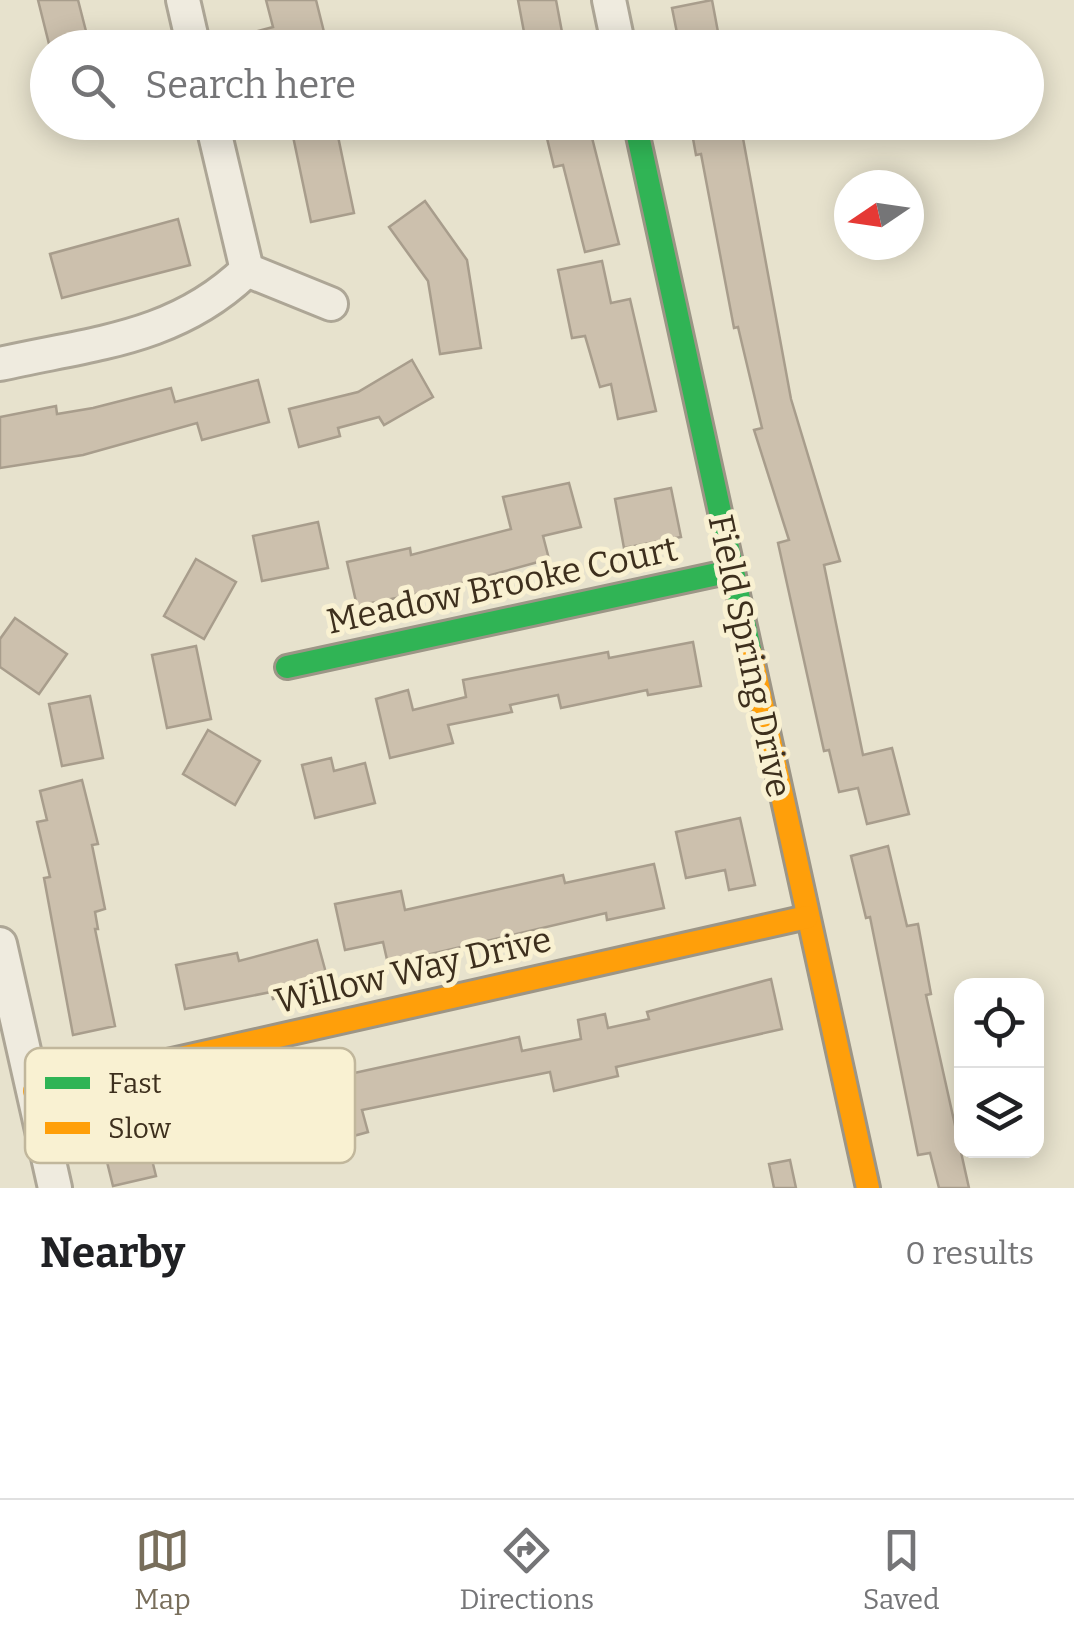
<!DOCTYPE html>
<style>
:root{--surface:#fff;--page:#f6f6f6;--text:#202124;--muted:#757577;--line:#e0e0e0;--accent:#786e5b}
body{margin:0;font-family:Bitter,serif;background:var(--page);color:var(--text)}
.controls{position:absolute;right:30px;bottom:30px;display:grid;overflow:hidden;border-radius:20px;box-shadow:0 5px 25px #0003}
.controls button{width:90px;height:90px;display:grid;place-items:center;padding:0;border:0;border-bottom:2px solid var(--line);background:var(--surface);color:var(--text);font:50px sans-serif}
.compass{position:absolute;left:834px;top:170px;width:90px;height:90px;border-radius:50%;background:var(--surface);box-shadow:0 5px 25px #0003;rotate:257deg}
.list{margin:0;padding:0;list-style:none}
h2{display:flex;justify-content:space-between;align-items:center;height:130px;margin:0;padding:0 40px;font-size:42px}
h2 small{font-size:32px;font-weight:400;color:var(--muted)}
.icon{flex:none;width:55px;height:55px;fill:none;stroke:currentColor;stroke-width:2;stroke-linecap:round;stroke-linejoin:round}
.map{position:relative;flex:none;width:1074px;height:1188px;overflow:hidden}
.search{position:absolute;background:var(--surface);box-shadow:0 5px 25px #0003;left:30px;right:30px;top:30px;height:110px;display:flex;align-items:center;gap:25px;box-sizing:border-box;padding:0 35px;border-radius:55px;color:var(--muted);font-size:38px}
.sheet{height:310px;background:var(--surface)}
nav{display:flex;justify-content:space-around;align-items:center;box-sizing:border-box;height:140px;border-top:2px solid var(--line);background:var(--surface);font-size:28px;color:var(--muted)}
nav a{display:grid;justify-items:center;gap:5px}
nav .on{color:var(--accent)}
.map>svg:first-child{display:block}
.building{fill:#ccc0ad;stroke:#a89d8c;stroke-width:2.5}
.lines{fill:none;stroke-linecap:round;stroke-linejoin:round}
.street-casing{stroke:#ada696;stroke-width:38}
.fast-casing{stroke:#9c9586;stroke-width:28}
.slow-casing{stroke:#9c9586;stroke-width:28}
.street{stroke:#efebdf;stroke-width:32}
.fast{stroke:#30b455;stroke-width:22}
.slow{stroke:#ff9f0a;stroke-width:22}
.labels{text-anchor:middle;stroke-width:10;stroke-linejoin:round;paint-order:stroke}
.street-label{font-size:35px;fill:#3d2f1d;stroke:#f9f1d2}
.key{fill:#f9f1d2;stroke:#c1b79c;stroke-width:2.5}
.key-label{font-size:28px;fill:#3d2f1d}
</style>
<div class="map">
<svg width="1074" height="1188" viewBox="0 0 1074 1188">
<rect width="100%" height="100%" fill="#e7e2cd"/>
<g class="building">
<polygon points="38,0 78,0 88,39 50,48"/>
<polygon points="266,0 316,0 327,44 224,48 223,40 273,27"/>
<polygon points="518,0 556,0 565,48 527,48"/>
<polygon points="712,0 721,48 680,48 672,8"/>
<polygon points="290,122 335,122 354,213 311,222"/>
<polygon points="543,122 588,122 619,244 585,252 563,165 554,167"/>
<polygon points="690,122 740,122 791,399 840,561 824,565 863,755 892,748 909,814 867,824 858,788 839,792 829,750 824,751 778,543 789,540 754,430 762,428 738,327 734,328 701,154 696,155"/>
<polygon points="425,201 467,260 481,348 440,354 428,281 389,227"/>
<polygon points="178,219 190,265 62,298 50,254"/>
<polygon points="602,261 611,303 630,299 656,411 618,419 611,384 600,387 585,336 572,338 558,270"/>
<polygon points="412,360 433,397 384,425 379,417 338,428 340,436 299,447 289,409 358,392"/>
<polygon points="258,380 269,422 202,440 197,423 83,455 0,468 0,417 56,406 57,414 93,408 171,388 175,402"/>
<polygon points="569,483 581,527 543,536 549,559 440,589 357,606 347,562 410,548 411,555 511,529 503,497"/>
<polygon points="671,488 681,537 624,548 615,499"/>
<polygon points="318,522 328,568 262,581 253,536"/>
<polygon points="196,559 236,582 204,639 164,616"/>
<polygon points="15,618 67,654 39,694 0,667 0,639"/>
<polygon points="693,642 701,686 648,695 647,690 561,708 558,695 510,705 512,712 448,725 453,743 390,758 376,699 408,690 413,710 466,697 463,680 608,652 609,658"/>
<polygon points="196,646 211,719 167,728 152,655"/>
<polygon points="90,696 103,758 62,766 49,704"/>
<polygon points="208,730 260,761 235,805 183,774"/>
<polygon points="331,758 334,771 365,763 375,803 315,818 302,765"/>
<polygon points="82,780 98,844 92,845 105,909 95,912 98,929 95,929 115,1026 73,1035 44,878 50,877 37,822 47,820 40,791"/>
<polygon points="740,818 755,885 729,890 725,870 686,878 676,832"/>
<polygon points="888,846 907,926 918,924 931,994 926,995 969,1188 939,1188 930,1153 918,1155 870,917 866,918 851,856"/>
<polygon points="654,864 664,908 607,920 606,913 388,964 383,942 345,950 335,904 401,891 405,910 563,875 565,883"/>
<polygon points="317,940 329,984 273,999 271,992 185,1009 176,965 237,953 239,961"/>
<polygon points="771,979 782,1029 616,1067 618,1076 554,1091 550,1072 362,1110 368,1132 302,1150 296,1127 217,1145 209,1108 266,1096 269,1113 330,1097 325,1080 345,1075 519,1037 522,1051 581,1039 578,1020 605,1014 608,1028 649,1019 647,1012"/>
<polygon points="143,1123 156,1176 113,1186 106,1158 98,1160 92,1136"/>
<polygon points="790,1160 796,1188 774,1188 769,1164"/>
</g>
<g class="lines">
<defs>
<g id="street">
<polyline points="183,0 194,48"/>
<polyline points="609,0 619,48"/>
<polyline points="212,122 247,270 331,304"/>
<path d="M0,364c93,-21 176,-25 247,-94"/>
<polyline points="0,944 55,1188"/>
</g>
<g id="fast">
<polyline points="635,122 751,654"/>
<polyline points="287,667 731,571"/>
</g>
<g id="slow">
<polyline points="751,654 868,1188"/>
<polyline points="34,1091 807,917"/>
</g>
</defs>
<use href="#street" class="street-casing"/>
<use href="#fast" class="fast-casing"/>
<use href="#slow" class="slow-casing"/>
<use href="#street" class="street"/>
<use href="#fast" class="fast"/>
<use href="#slow" class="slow"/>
</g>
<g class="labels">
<g class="street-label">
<text transform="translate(502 585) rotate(-12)" y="12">Meadow Brooke Court</text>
<text transform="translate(750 656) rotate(78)" y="12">Field Spring Drive</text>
<text transform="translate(413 970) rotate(-13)" y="12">Willow Way Drive</text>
</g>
</g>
<rect x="25" y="1048" width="330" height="115" rx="15" class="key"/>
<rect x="45" y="1077" width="45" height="12" fill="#30b455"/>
<rect x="45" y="1122" width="45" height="12" fill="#ff9f0a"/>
<g class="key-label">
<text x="108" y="1093">Fast</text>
<text x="108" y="1138">Slow</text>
</g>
</svg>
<div class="controls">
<button><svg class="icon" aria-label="locate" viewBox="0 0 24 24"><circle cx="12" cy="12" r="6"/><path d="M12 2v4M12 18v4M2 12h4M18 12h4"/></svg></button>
<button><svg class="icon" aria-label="layers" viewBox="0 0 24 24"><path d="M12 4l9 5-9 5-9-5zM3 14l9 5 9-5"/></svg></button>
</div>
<svg class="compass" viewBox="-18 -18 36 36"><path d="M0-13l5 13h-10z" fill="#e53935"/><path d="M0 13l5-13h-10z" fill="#757577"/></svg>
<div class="search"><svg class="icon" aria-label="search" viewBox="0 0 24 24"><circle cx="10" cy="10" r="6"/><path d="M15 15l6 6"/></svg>Search here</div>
</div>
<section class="sheet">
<h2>Nearby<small>0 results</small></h2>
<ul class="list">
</ul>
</section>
<nav>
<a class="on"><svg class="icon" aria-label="map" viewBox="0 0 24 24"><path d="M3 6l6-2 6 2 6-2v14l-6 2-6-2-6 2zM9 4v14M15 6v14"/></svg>Map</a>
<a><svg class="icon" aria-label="directions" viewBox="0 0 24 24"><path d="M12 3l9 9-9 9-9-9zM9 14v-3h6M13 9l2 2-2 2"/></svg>Directions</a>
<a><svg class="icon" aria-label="saved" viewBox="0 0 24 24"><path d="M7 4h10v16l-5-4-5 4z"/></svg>Saved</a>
</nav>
